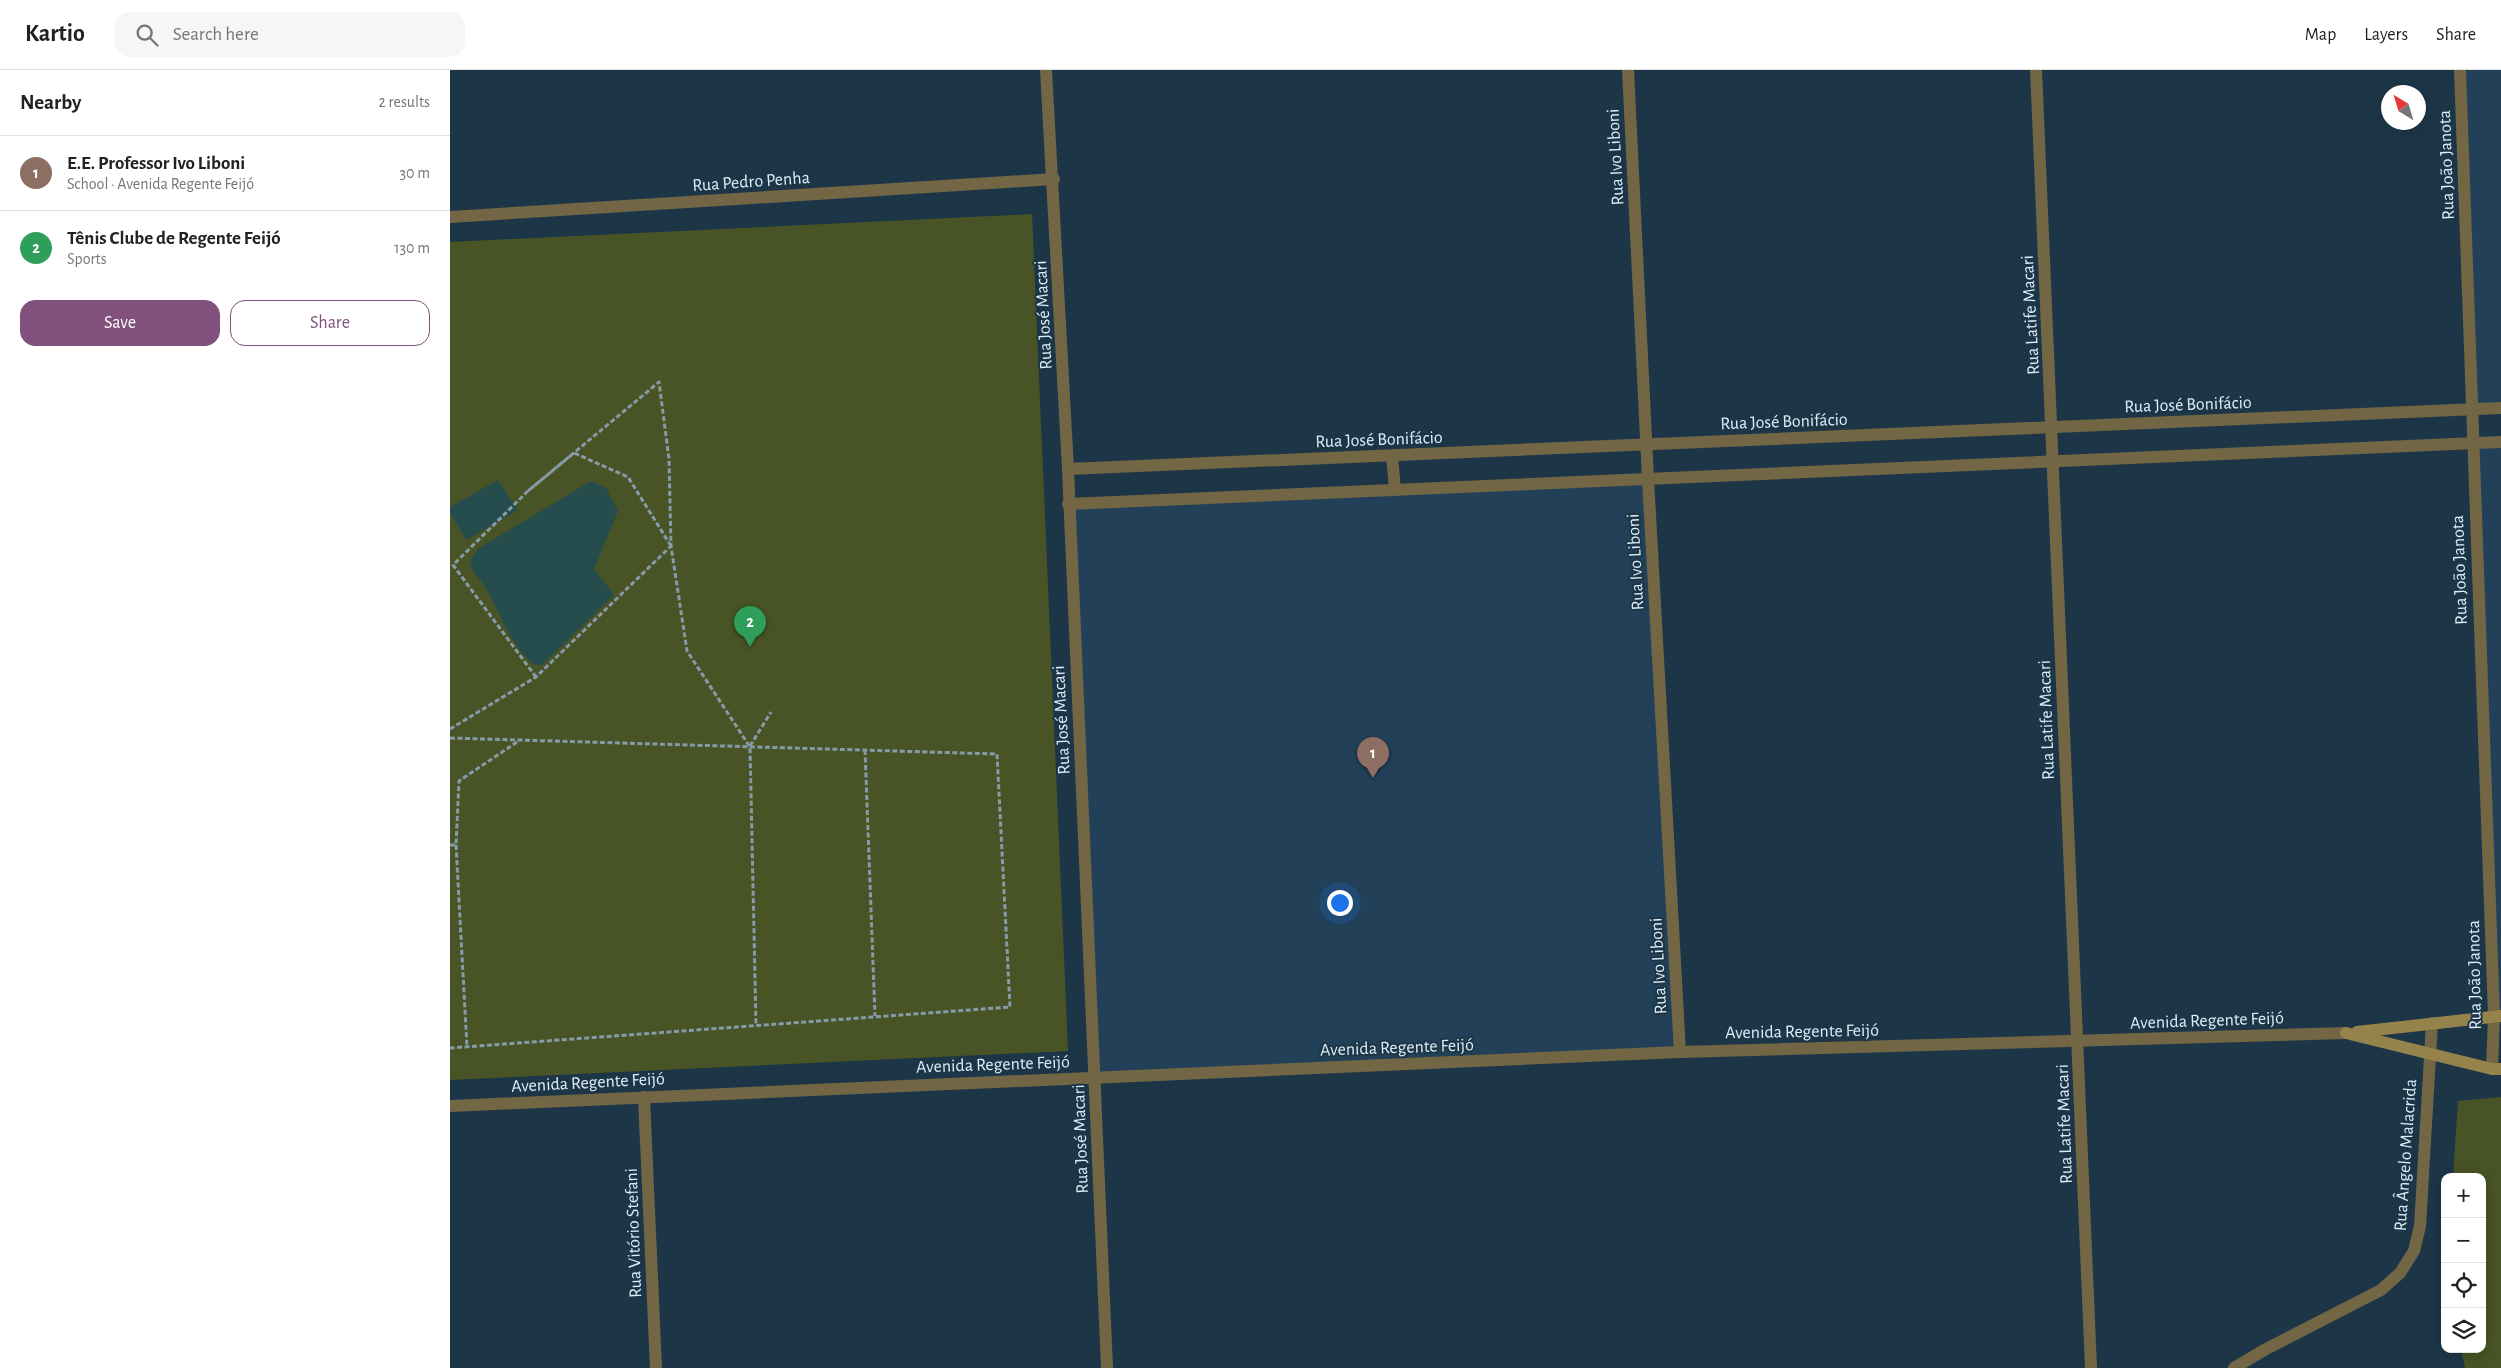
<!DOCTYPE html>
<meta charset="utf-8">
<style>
:root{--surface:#fff;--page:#f6f6f6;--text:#222;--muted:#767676;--line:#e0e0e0;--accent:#81507d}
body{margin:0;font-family:"Alegreya Sans",sans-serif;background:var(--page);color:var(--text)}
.controls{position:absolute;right:15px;bottom:15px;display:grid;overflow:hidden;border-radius:10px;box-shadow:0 2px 12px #0003}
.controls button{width:45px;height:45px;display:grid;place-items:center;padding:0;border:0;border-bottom:1px solid var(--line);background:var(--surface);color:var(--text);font:25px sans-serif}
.compass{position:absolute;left:1931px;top:15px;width:45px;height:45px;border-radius:50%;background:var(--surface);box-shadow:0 2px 12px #0003;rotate:322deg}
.you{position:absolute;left:889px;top:832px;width:18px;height:18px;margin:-12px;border:4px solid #fff;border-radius:50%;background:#1a73e8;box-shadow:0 0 0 8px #1a73e833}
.badge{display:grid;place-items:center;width:32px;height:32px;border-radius:50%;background:var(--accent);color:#fff;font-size:16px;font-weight:700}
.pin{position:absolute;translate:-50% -41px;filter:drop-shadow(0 1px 2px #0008)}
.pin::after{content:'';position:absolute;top:26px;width:18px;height:15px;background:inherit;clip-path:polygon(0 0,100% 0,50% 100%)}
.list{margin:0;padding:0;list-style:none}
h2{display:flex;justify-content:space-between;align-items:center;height:65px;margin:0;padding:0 20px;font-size:21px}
h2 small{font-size:16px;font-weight:400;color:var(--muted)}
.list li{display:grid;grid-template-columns:32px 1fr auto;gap:15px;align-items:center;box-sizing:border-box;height:75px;padding:0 20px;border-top:1px solid var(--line)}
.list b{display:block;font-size:19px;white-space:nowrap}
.list p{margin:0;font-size:16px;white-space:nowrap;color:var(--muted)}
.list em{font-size:16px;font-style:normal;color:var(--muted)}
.actions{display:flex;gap:10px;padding:15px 20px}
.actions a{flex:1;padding:11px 0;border:1px solid var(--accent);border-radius:15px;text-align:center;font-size:18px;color:var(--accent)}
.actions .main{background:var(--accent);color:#fff}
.icon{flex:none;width:28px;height:28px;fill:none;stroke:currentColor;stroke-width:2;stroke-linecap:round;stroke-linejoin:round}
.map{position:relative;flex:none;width:2051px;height:1298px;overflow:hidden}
header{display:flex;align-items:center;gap:30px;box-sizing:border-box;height:70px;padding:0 25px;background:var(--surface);border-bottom:1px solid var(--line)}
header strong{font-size:24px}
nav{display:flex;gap:28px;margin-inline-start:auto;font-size:18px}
.search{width:350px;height:45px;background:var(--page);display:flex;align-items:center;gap:12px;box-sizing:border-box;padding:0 18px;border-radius:15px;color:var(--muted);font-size:19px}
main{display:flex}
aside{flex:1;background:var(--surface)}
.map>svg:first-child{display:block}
.built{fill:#224158}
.green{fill:#485425}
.water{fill:#254d4d}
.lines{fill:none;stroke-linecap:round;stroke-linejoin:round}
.path{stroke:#869aa8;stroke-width:3;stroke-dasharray:5 2.5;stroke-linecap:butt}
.street{stroke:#726645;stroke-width:12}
.secondary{stroke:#95834b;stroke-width:12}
.labels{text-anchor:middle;stroke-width:4;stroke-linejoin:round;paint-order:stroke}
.street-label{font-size:18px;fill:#ddecf7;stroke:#1c3648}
</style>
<header>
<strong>Kartio</strong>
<div class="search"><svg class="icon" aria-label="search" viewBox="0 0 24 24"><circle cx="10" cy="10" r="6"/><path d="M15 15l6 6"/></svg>Search here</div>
<nav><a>Map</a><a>Layers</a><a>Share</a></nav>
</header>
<main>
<aside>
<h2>Nearby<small>2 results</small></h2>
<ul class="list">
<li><span class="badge" style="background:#8d6e63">1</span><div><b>E.E. Professor Ivo Liboni</b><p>School · Avenida Regente Feijó</p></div><em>30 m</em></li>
<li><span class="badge" style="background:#2e9e5b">2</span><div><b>Tênis Clube de Regente Feijó</b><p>Sports</p></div><em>130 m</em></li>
</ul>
<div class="actions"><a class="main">Save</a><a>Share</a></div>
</aside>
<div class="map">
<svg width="2051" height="1298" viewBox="0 0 2051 1298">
<rect width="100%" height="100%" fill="#1c3648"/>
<g class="built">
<polygon points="2010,0 2051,0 2051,338 2022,339"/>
<polygon points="2051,372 2051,946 2044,946 2022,373"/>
<polygon points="1198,409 1230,982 645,1007 618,434"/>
</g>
<g class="green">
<polygon points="582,144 618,981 0,1010 0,172"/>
<polygon points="2051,1027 2051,1298 2015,1298 2011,1279 2032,1279 2032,1107 2003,1107 2008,1031"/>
</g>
<g class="water">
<polygon points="48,410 68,440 16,470 0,442 0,437"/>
<path d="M141,411l15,7 12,23 -24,58 20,26 -72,70h-6c-22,-11 -38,-58 -51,-78 -7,-12 -12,-11 -15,-26l9,-13z"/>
</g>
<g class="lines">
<g class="path">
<polyline points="78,421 3,495 86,607"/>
<polyline points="221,476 178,407 124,383 78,421 209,312 219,389 221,476 237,581 300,677 306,955"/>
<polyline points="0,659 86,607 221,476"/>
<polyline points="0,668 547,684 560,937 0,978"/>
<polyline points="300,676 321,642"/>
<polyline points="415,680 425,946"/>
<polyline points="0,775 6,775 9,711 70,670"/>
<polyline points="6,775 17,977"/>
</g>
<g class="street">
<polyline points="596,0 618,399 657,1298"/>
<polyline points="1178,0 1198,409 1230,982"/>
<polyline points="1586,0 1641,1298"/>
<polyline points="2010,0 2044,946 2042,999"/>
<polyline points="0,147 604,109"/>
<polyline points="942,386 945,420"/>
<polyline points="618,399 2051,338"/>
<polyline points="618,434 2051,372"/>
<polyline points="194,1027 206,1298"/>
<polyline points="0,1036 1230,982 1896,963"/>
<polyline points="1784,1298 1816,1279 1931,1220 1950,1203 1964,1181 1970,1156 1982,953"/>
</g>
<g class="secondary">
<polyline points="1907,962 2051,946"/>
<polyline points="1896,963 2042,999 2051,999"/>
</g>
</g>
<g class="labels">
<g class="street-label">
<text transform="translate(1165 87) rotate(-93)" y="6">Rua Ivo Liboni</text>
<text transform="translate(1996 95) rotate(-92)" y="6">Rua João Janota</text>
<text transform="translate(301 111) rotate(-4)" y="6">Rua Pedro Penha</text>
<text transform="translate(593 245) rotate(-93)" y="6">Rua José Macari</text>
<text transform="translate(1580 245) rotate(-93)" y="6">Rua Latife Macari</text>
<text transform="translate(1738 334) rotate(-2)" y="6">Rua José Bonifácio</text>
<text transform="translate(1334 351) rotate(-2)" y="6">Rua José Bonifácio</text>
<text transform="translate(929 369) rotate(-2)" y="6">Rua José Bonifácio</text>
<text transform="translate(1185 492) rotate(-93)" y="6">Rua Ivo Liboni</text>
<text transform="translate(2009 500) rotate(-92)" y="6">Rua João Janota</text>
<text transform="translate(611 650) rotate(-93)" y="6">Rua José Macari</text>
<text transform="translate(1596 650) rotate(-92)" y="6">Rua Latife Macari</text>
<text transform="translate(1208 896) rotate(-93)" y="6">Rua Ivo Liboni</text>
<text transform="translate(2024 905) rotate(-91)" y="6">Rua João Janota</text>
<text transform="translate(1757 950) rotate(-2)" y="6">Avenida Regente Feijó</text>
<text transform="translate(1352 961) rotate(-1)" y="6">Avenida Regente Feijó</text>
<text transform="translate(947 977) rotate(-2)" y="6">Avenida Regente Feijó</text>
<text transform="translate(543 994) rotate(-2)" y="6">Avenida Regente Feijó</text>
<text transform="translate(138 1012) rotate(-3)" y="6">Avenida Regente Feijó</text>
<text transform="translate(1614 1054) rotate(-92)" y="6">Rua Latife Macari</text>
<text transform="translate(630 1069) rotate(-92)" y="6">Rua José Macari</text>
<text transform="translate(1955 1085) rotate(-86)" y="6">Rua Ângelo Malacrida</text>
<text transform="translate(183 1163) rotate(-92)" y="6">Rua Vitório Stefani</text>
</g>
</g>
</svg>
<div class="controls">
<button>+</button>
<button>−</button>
<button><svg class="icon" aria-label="locate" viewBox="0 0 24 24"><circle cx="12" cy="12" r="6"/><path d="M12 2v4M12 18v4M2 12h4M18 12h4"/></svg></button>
<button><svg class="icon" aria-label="layers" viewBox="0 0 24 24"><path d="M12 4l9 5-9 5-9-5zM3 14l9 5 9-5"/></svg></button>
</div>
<svg class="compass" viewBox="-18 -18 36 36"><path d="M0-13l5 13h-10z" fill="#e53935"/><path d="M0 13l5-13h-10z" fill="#767676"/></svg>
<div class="you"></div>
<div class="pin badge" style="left:923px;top:708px;background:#8d6e63">1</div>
<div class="pin badge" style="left:300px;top:577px;background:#2e9e5b">2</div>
</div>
</main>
